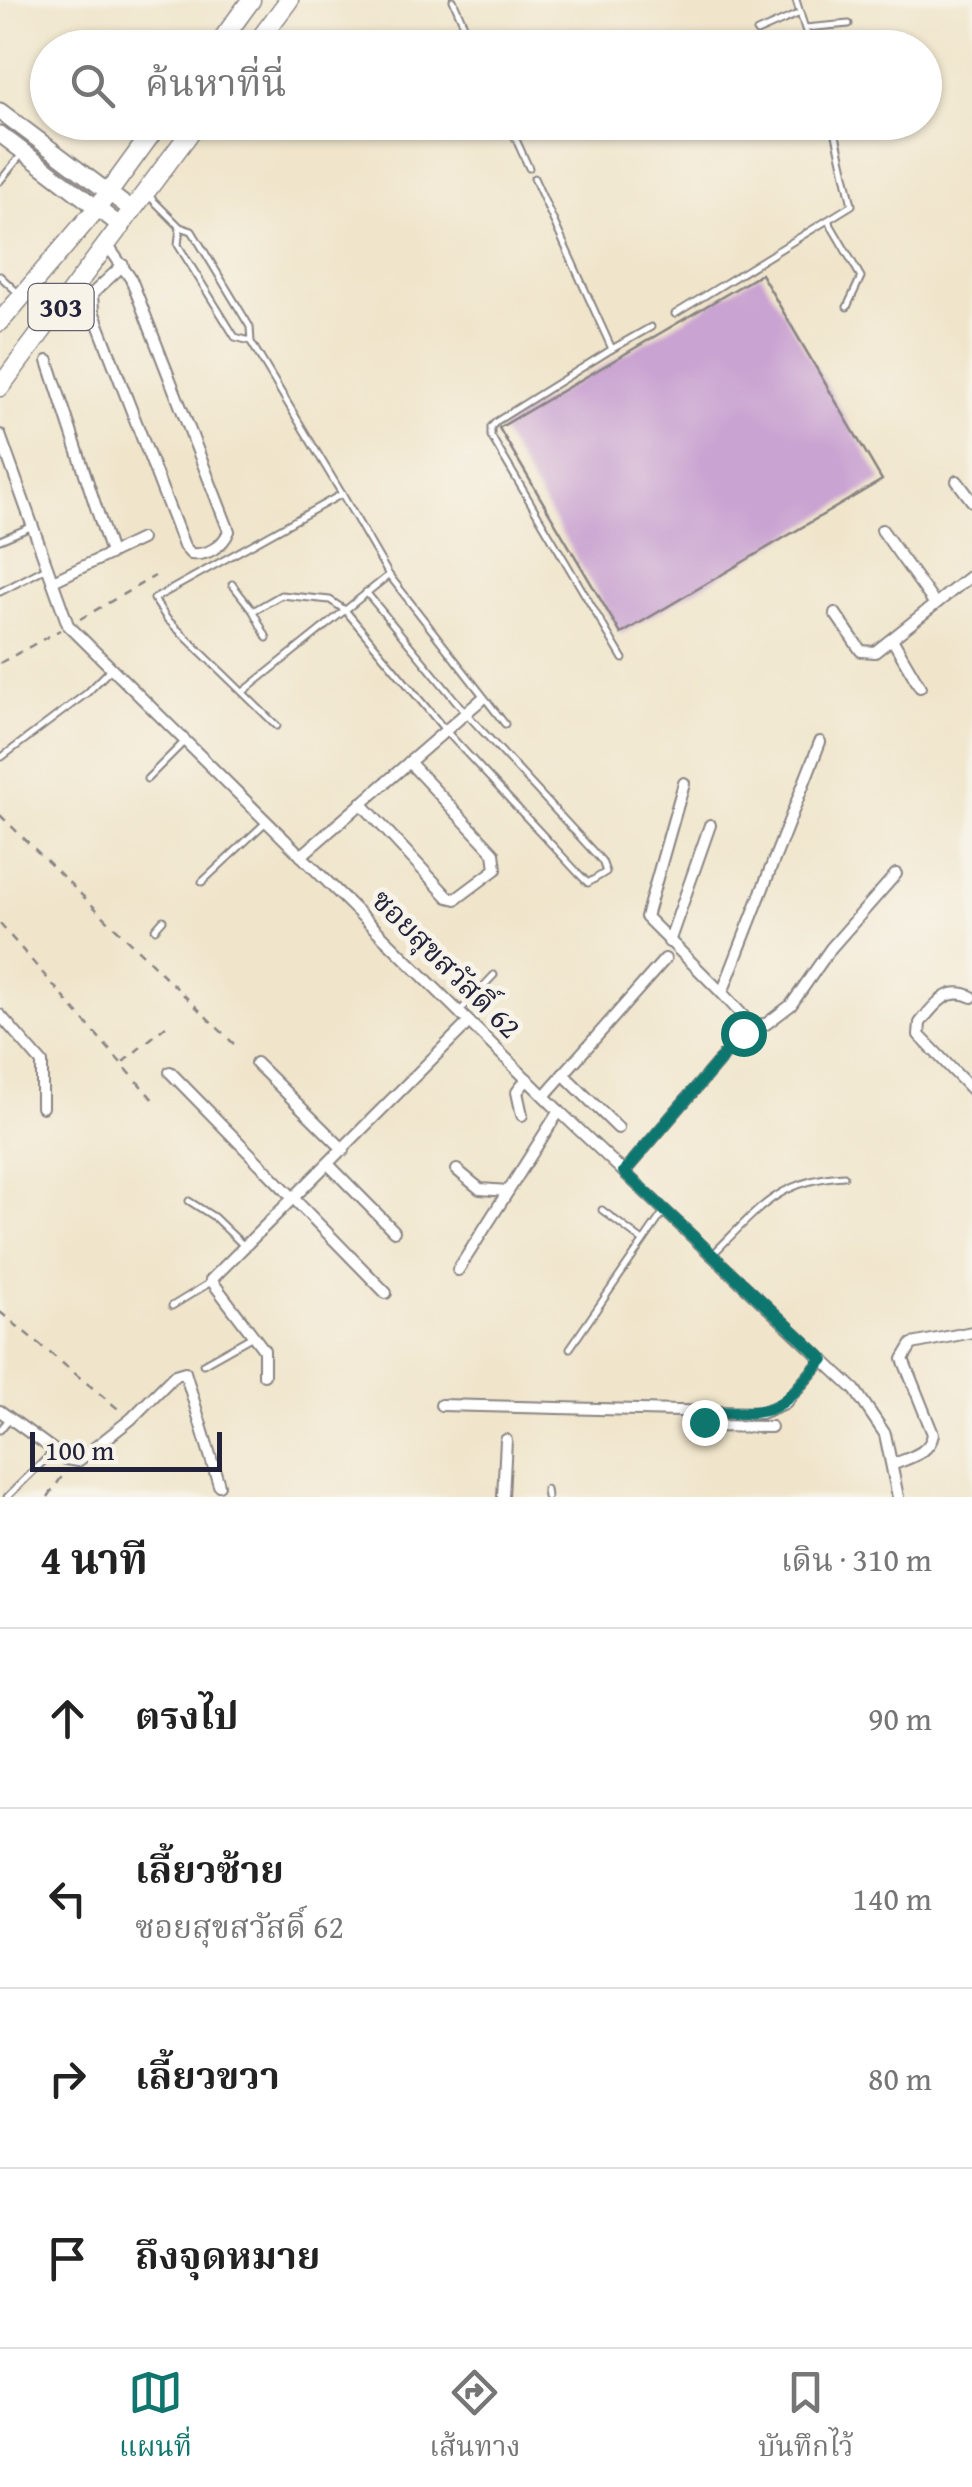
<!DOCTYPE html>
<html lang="th">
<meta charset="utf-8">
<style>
:root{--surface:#fff;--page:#f2f2f2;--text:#222;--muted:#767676;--line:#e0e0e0;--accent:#0f766e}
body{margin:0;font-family:"Gentium Book Plus","Noto Serif Thai",serif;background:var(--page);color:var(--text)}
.scale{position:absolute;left:30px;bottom:25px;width:192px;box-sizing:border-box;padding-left:10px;border:5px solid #22223b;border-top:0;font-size:28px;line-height:35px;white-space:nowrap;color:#22223b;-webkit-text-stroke:8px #f7f3e8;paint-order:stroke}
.stop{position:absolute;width:30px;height:30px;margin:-22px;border:8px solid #0f766e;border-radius:50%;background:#fff}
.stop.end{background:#0f766e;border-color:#fff;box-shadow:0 2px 10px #0008}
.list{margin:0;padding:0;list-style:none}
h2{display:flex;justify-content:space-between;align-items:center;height:130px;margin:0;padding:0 40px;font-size:42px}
h2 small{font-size:32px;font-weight:400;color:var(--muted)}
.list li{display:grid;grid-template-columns:65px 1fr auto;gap:30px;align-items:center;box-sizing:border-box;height:180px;padding:0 40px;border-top:2px solid var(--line)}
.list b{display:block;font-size:38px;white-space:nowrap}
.list p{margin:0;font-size:32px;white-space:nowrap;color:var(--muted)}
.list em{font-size:32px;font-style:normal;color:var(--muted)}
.icon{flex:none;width:55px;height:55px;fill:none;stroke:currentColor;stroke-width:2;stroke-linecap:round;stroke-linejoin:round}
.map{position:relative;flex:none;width:972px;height:1497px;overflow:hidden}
.search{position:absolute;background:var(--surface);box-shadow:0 2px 8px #0004;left:30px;right:30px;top:30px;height:110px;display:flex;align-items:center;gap:25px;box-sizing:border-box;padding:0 35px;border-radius:55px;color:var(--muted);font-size:38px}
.sheet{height:850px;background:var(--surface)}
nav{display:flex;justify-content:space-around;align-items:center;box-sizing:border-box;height:140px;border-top:2px solid var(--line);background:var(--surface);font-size:28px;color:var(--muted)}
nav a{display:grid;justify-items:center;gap:5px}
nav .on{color:var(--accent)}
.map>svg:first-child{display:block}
.building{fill:#c9a3d1}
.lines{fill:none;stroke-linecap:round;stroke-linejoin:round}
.service-casing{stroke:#898483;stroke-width:9}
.minor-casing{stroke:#898483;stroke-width:14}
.secondary-casing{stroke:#898483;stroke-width:19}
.primary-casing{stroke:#898483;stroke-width:21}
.path{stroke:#898483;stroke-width:2.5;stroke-dasharray:8 8;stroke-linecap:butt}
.service{stroke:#fff;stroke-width:5}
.minor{stroke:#fff;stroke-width:10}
.secondary{stroke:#fff;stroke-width:15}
.primary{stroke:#fff;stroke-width:18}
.route{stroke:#0f766e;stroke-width:12}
.labels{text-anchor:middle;stroke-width:10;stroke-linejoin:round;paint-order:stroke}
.shield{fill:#f7f3e8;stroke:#62616f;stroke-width:2.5}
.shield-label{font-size:28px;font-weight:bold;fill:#22223b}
.street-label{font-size:30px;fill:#22223b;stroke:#f7f3e8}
</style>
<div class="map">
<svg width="972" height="1497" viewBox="0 0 972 1497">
<rect width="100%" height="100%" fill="#f7f3e8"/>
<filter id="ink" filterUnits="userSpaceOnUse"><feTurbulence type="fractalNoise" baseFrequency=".01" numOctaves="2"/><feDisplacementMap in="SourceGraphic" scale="20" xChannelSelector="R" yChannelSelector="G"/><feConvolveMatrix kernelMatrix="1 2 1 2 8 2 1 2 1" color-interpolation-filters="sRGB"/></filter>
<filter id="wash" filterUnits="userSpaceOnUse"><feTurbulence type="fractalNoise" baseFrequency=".0048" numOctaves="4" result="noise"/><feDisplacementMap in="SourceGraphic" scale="40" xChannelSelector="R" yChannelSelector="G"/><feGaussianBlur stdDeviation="2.25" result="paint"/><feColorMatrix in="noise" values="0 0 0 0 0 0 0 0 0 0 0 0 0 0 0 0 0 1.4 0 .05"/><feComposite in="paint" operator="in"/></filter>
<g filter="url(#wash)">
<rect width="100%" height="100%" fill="#f0e5cb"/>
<g id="blocks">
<polygon class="building" points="761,274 882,480 621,634 499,428"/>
</g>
</g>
<g filter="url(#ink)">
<use href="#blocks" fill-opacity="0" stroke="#898483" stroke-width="2.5"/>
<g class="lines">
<defs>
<g id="service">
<polyline points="453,0 474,48"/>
<polyline points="796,0 811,48"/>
<polyline points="805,28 849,24"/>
<polyline points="757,32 800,13"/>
<polyline points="508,122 529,168"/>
<polyline points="534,178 612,349 497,421 491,427 491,436 623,659"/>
<polyline points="0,181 22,154"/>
<polyline points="148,195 180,227 192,231 250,327 251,342 342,494 154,599 167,619 277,726"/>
<polyline points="829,222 861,277 847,307"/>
<polyline points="180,227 178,245 235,337 250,341"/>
<polyline points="0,276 18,293"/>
<polyline points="675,314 852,205 833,122"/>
<polyline points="612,349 651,327"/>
<polyline points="342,494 389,575 505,724"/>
<polyline points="0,540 33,526"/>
<polyline points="232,584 253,611"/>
<polyline points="0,592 46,568"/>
<polyline points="267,638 253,611 281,595 330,600 345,610 445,730 579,874 588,883 606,872 602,861 465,712 366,592"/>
<polyline points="243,692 389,575"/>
<polyline points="2,757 87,693 112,668"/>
<polyline points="147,779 184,742"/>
<polyline points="202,882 265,823"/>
<polyline points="155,929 163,920"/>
<polyline points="459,1012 494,975"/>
<polyline points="189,1201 214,1217 244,1246"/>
<polyline points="602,1210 643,1241"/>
<path d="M712,1255c46,-45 65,-75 132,-79"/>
<polyline points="172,1306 211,1282"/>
<polyline points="570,1348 665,1210"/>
<polyline points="203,1364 251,1337"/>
<polyline points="0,1430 10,1418"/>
<polyline points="546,1489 547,1497"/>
<polyline points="7,1497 54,1451"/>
</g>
<g id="minor">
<path d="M108,246l23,33 98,252c-6,15 -22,25 -38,23l-7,-8 -91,-235 -1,-17 31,-29"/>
<polyline points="48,361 111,553"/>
<polyline points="0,435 68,625 559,1111 855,1390 885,1434 898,1497"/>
<polyline points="957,481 972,501"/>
<polyline points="882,530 935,604"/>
<polyline points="53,581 141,539"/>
<polyline points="835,613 861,651 875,652 972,575"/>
<polyline points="892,639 920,687"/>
<polyline points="684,783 646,917 722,993"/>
<polyline points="361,803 448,897 456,899 496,869 494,853 409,762"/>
<polyline points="301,856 482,699"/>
<polyline points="669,942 710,825"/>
<path d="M972,997c-24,-12 -38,8 -52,26l-1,12 53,55"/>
<polyline points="0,1015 42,1063 42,1107"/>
<polyline points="746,1025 766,1024 791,1005 831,948 896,874"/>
<polyline points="256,1063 344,1150"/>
<polyline points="170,1072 386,1293"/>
<polyline points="563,1074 618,1128"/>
<polyline points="544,1096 665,959"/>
<polyline points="522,1115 517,1092 527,1079"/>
<polyline points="329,1165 394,1231"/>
<polyline points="457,1170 480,1189 508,1191"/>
<polyline points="624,1172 743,1033 744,1017 722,993 820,742"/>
<polyline points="458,1270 559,1111"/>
<polyline points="264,1375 264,1350 211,1280 469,1022"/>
<polyline points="441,1405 761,1413 785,1403 823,1359"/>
<polyline points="0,1411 66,1459 78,1461 131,1419 175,1375 185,1372 219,1485"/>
<polyline points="702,1412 708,1426 771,1427"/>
<path d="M894,1464c17,-7 36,-11 39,-30l-30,-75 9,-15 60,-12"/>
<polyline points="503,1497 506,1440"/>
</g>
<g id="secondary">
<polyline points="0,111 133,211"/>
<polyline points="0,134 122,227"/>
</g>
<g id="primary">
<polyline points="216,48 251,0"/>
<polyline points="253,48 289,0"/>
<polyline points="0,322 98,207 160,122"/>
<polyline points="0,387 198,122"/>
</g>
</defs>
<use href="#service" class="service-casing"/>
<use href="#minor" class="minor-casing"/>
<use href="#secondary" class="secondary-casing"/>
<use href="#primary" class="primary-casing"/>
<g class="path">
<polyline points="80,619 155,576"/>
<polyline points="0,663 60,630"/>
<polyline points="0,815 234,1044"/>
<polyline points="0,924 155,1102"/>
<polyline points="123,1062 166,1026"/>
<polyline points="0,1312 122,1412"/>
<polyline points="48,1497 67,1469"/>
</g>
<use href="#service" class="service"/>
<use href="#minor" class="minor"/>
<use href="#secondary" class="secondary"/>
<use href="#primary" class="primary"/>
</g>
</g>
<g class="lines" filter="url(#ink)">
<path class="route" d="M704,1422l-2,-10c75,2 73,4 121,-53l-199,-187 119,-139"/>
</g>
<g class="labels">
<rect class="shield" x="28.5" y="284" width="65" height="46" rx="8"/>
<g class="shield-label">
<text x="61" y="317">303</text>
</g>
<g class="street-label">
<text transform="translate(446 964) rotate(45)" y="10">ซอยสุขสวัสดิ์ 62</text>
</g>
</g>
</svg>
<div class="scale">100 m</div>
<div class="stop" style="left:743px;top:1033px"></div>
<div class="stop end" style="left:704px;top:1422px"></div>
<div class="search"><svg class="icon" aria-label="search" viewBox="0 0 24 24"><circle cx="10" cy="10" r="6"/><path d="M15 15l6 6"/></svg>ค้นหาที่นี่</div>
</div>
<section class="sheet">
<h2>4 นาที<small>เดิน · 310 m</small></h2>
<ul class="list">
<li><svg class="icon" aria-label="ahead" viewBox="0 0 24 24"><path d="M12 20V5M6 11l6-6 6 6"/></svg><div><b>ตรงไป</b></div><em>90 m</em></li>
<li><svg class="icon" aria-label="left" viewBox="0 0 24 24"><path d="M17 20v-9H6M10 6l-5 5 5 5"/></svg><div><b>เลี้ยวซ้าย</b><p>ซอยสุขสวัสดิ์ 62</p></div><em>140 m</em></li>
<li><svg class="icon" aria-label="right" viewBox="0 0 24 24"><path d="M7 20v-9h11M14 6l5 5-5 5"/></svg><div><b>เลี้ยวขวา</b></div><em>80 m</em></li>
<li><svg class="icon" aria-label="arrive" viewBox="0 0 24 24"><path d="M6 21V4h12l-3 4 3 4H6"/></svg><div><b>ถึงจุดหมาย</b></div></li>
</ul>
</section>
<nav>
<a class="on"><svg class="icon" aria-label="map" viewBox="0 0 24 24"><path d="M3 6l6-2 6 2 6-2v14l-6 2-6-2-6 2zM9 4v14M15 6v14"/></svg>แผนที่</a>
<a><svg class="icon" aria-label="directions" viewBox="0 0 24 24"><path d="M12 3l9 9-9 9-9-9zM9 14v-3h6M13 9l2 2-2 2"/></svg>เส้นทาง</a>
<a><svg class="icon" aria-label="saved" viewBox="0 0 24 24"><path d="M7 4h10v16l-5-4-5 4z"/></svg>บันทึกไว้</a>
</nav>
